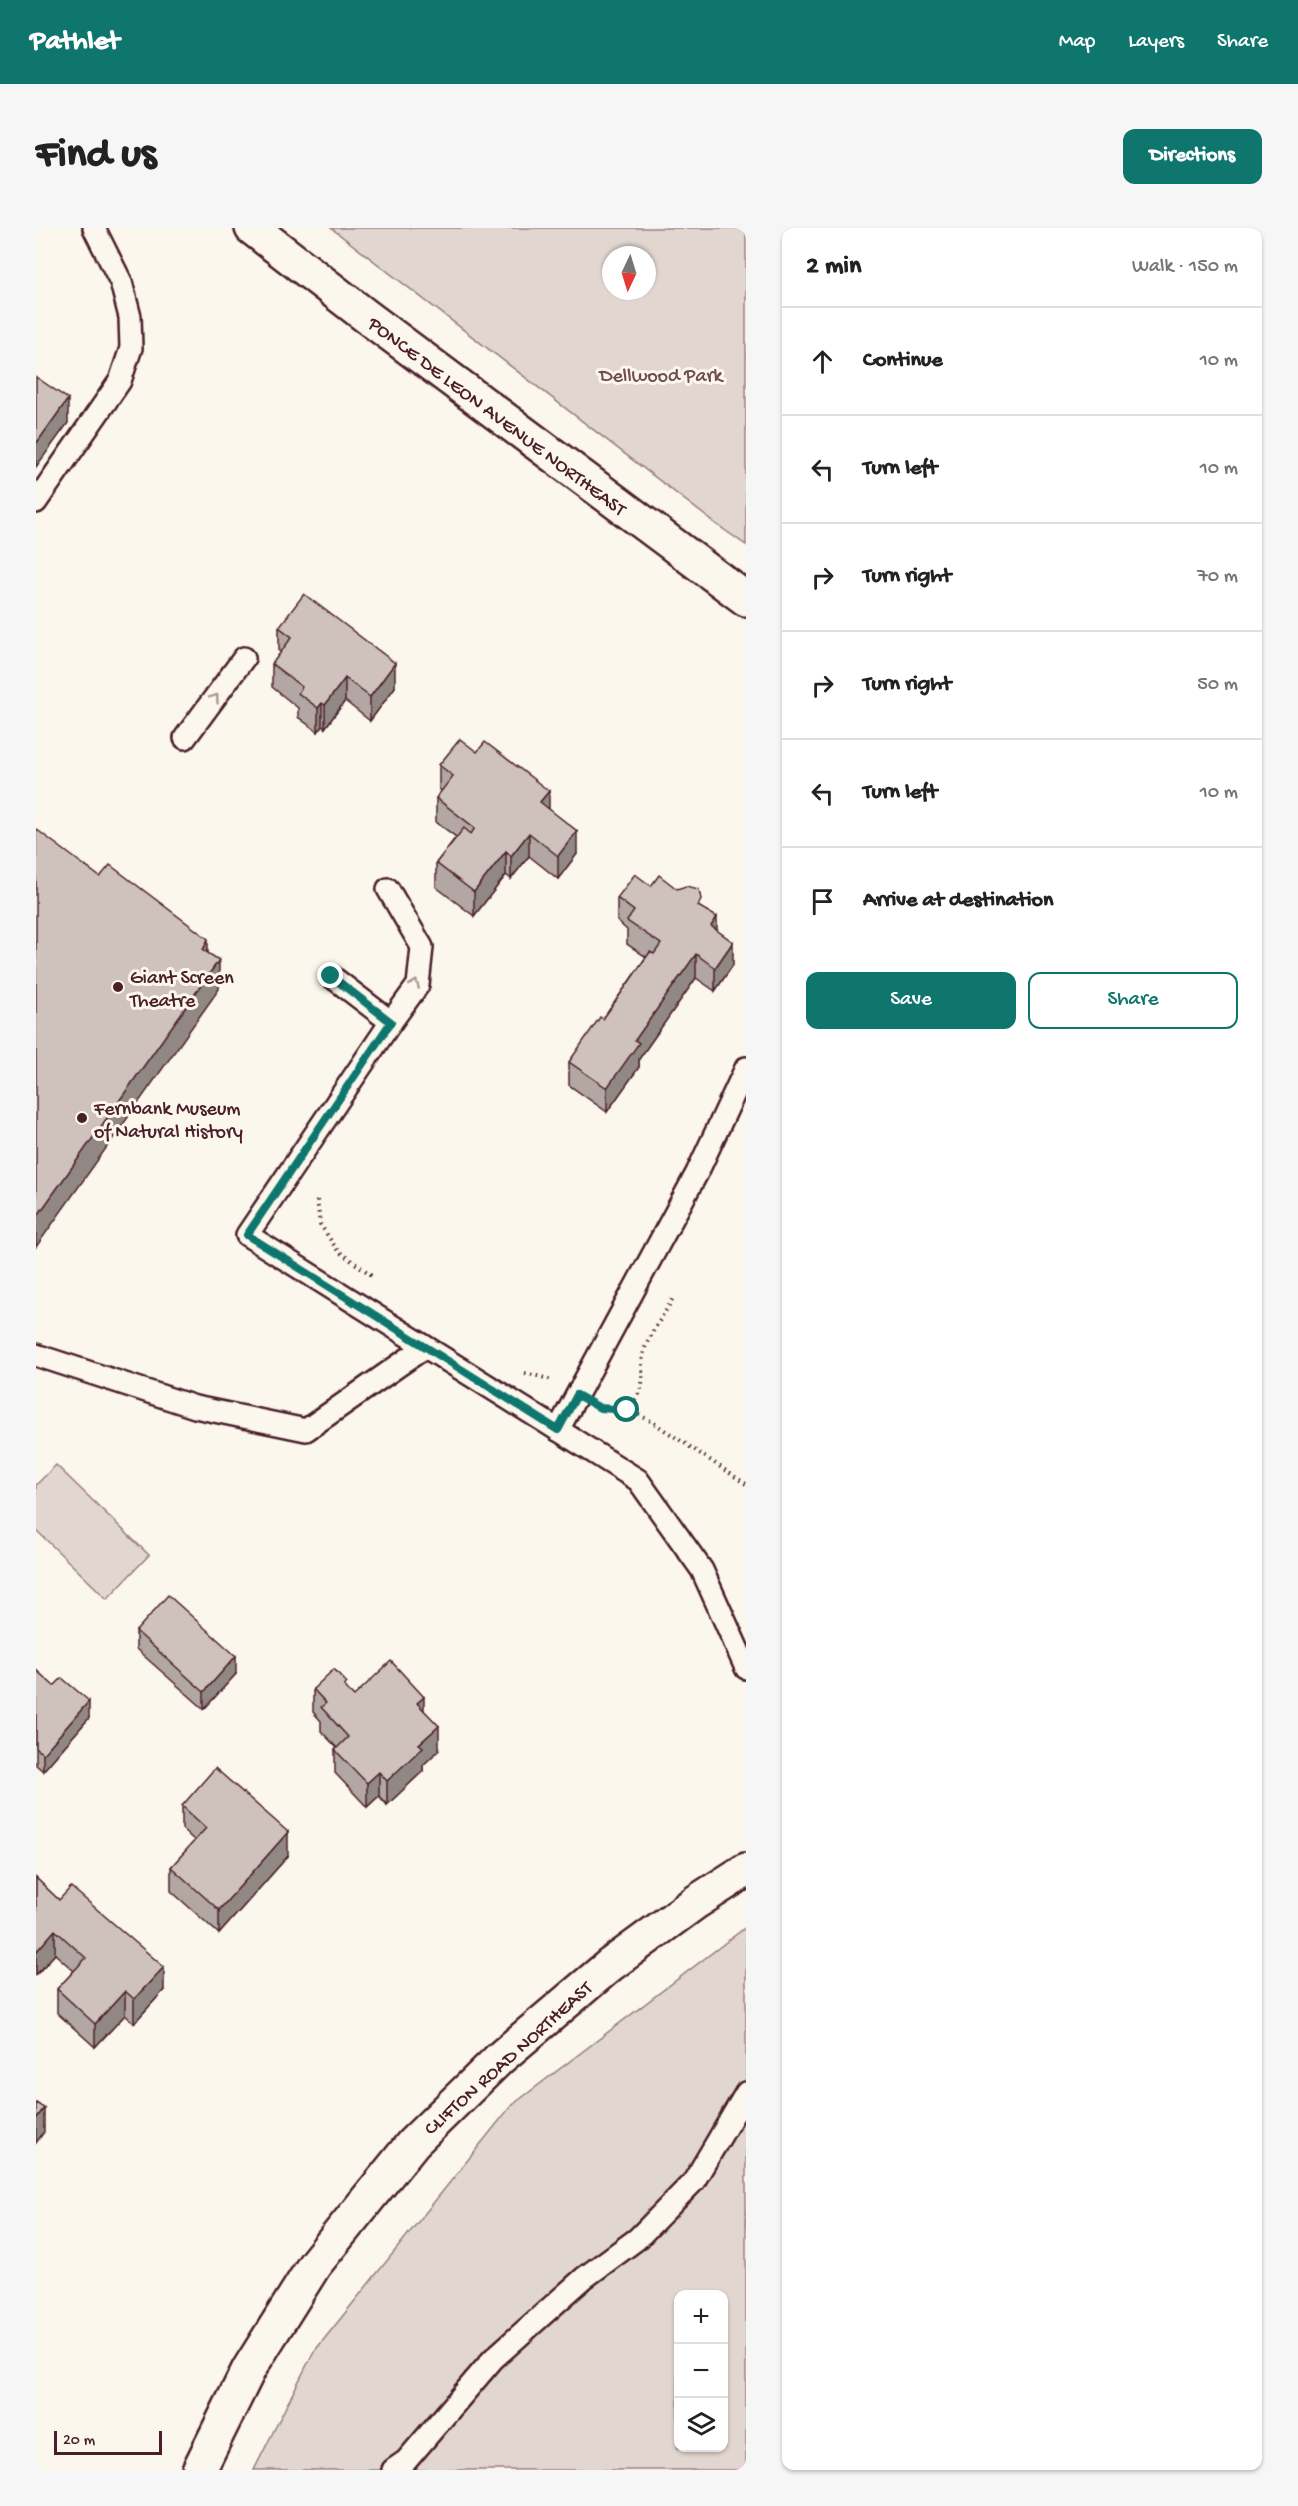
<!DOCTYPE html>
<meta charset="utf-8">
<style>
:root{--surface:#fff;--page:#f6f6f6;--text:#222;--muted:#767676;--line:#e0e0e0;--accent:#0f766e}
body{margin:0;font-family:"Gochi Hand",sans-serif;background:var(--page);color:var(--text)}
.controls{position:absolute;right:18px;bottom:18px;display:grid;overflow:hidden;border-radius:12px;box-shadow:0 2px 4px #0004}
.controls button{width:54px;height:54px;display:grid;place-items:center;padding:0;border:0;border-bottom:2px solid var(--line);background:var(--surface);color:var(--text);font:30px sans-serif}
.compass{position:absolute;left:566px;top:18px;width:54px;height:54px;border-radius:50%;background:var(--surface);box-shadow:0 2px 4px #0004;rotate:184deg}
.scale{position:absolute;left:18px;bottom:15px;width:108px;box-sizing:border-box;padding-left:6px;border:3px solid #4a1f2b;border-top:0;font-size:16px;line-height:21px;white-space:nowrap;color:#4a1f2b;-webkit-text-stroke:4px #fbf7ec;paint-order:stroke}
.stop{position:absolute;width:18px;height:18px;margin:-14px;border:4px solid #0f766e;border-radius:50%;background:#fff}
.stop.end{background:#0f766e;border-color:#fff;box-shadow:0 2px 6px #0008}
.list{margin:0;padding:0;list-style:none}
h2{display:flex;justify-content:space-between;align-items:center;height:78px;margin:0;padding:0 24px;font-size:26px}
h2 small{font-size:20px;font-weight:400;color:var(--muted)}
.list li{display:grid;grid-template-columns:39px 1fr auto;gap:18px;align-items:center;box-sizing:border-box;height:108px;padding:0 24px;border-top:2px solid var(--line)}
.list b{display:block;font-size:22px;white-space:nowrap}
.list em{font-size:20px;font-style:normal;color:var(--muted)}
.actions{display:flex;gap:12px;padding:18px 24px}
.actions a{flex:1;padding:14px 0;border:2px solid var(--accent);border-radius:12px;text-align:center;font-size:21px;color:var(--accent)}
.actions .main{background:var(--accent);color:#fff}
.icon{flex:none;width:33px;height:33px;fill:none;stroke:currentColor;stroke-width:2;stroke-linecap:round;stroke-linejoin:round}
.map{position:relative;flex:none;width:710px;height:2242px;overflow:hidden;border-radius:12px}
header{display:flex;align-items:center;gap:36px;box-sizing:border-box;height:84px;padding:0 30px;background:var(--accent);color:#fff}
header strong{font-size:28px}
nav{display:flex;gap:33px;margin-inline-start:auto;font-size:21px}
.intro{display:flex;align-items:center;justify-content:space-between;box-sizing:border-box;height:144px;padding:0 36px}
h1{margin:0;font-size:42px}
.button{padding:15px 27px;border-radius:12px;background:var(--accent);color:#fff;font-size:21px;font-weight:700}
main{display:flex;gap:36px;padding:0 36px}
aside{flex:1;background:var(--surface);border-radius:12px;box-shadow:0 2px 4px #0004}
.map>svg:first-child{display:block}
.green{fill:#e2d7d0;stroke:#967b7e;stroke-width:1.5;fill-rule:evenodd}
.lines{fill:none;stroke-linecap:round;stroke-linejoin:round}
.service-casing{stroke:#4a1f2b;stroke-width:26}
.tertiary-casing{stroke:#4a1f2b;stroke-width:38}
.trunk-casing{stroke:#4a1f2b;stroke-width:38}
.path{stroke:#4a1f2b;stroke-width:4;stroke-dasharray:1.5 4.5;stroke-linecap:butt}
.service{stroke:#fbf7ec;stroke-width:21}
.tertiary{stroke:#fbf7ec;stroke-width:33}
.trunk{stroke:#fbf7ec;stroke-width:33}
.wall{fill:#b2a7a2;stroke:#4a1f2b;stroke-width:1.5}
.shaded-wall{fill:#918884;stroke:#4a1f2b;stroke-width:1.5}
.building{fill:#cfc2bc;stroke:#4a1f2b;stroke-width:1.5}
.oneway{stroke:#ab9695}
.route{stroke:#0f766e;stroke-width:8}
.poi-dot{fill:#4a1f2b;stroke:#fbf7ec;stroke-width:2}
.labels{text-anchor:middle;stroke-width:6;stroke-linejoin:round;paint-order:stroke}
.park-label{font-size:20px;fill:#704d54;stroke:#fbf7ec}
.street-label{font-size:20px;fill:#4a1f2b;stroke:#fbf7ec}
.poi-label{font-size:20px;fill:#4a1f2b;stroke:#fbf7ec;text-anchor:start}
</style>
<header>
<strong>Pathlet</strong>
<nav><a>Map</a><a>Layers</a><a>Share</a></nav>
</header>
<div class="intro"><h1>Find us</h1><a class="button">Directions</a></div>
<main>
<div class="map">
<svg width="710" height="2242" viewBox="0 0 710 2242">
<rect width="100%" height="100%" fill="#fbf7ec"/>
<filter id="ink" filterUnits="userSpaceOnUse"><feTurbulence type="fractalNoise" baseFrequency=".0167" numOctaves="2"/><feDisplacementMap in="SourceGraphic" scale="12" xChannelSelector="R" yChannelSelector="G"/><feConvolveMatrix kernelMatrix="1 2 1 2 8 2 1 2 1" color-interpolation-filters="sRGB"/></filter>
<g filter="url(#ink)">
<g class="green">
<path d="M295,0h415v317l-30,-21zM575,27h36v36h-36z"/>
<polygon points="20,1237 113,1327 71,1371 0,1302 0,1257"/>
<path d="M710,1699v543h-492l59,-117 198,-247zM642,2066h46v154h-46z"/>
</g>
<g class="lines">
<defs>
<g id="service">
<polyline points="0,274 84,153 95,120 94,89 85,54 58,0"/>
<polyline points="149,510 208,430"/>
<polyline points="295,748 355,794 382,757 386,719 352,661"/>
<polyline points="355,794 211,1007 602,1252 666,1342 710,1440"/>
<polyline points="0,1127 159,1179 270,1202 389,1119"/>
<polyline points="522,1202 661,945 710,840"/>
<polyline points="357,2242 370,2233 457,2131 548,2050 601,2011 658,1953 710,1865"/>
</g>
<polyline id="tertiary" points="163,2242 213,2141 279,2036 377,1915 464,1830 574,1737 660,1674 710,1642"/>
<polyline id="trunk" points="216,0 330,88 710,371"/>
</defs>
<use href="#service" class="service-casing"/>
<use href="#tertiary" class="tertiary-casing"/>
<use href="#trunk" class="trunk-casing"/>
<g class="path">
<polyline points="281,972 284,996 302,1023 337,1048"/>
<polyline points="489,1145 517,1152"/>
<polyline points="568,1180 591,1181 615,1193 710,1256"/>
<path d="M591,1181c26,-27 9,-33 18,-61 6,-17 20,-34 28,-50"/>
</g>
<use href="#service" class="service"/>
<use href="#tertiary" class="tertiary"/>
<use href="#trunk" class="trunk"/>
</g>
<g class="wall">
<polygon points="243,399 359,459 334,493 309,473 289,500 286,498 282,504 262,489 262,480 236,459 236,436 245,424 243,423"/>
<polygon points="403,537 513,581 541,626 522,651 493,628 475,651 470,647 438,688 400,659 400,635 420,609 400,594 400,570 406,563 403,561"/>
<polygon points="615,658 641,661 665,680 681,702 697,737 679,763 660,750 603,831 603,839 571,884 533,857 533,834 567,791 610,729 591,716 591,702 581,693 581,670"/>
<polygon points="100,1403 200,1446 168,1481 100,1421"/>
<polygon points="0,1442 53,1490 7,1543 0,1537"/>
<polygon points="277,1461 311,1462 318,1468 388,1483 403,1522 387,1537 387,1543 351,1577 343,1568 331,1579 299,1545 299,1522 301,1520 285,1503 285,1493 277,1484"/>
<polygon points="146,1578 252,1628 183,1706 135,1663 135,1639 159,1613 146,1601"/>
<polygon points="0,1650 23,1672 128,1762 98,1795 89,1787 59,1819 21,1785 21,1761 38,1743 19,1726 0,1747"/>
</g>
<g class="shaded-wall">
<polygon points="32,171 32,195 0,239 0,216"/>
<polygon points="359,435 359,459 334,493 334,469"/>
<polygon points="309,450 309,473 289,500 289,477"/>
<polygon points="286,475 286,498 282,504 282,480"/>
<polygon points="513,563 513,587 504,574"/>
<polygon points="541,603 541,626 522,651 522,628"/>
<polygon points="493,605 493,628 475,651 475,628"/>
<polygon points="470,623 470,647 438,688 438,664"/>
<polygon points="681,689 681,712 675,698"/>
<polygon points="172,711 172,739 167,722"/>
<polygon points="697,714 697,737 679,763 679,740"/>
<polygon points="660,726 660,750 603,831 603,839 571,884 571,860 599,812"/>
<polygon points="183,732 183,761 0,1019 0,990"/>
<polygon points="200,1428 200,1446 168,1481 168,1464"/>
<polygon points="388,1469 388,1492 381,1475"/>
<polygon points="53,1473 53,1490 7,1543 7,1526"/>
<polygon points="403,1498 403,1522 387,1537 387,1543 351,1577 351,1553 383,1516"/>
<polygon points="343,1544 343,1568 331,1579 331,1555"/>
<polygon points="252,1604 252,1628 183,1706 183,1682"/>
<polygon points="19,1702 19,1726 0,1747 0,1724"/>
<polygon points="128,1739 128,1762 98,1795 98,1771"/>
<polygon points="89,1763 89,1787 59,1819 59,1796"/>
<polygon points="8,1880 8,1904 0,1915 0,1891"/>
</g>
<g class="building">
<polygon points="0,149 32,171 0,216"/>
<polygon points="268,366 359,435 334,469 309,450 289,477 286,475 282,480 262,465 266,459 236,436 256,409 243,399"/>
<polygon points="424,511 441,524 449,514 513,563 504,574 541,603 522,628 493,605 475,628 470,623 438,664 400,635 428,600 435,606 439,600 400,570 417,548 403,537"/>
<polygon points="0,601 64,649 74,637 172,711 167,722 183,732 0,990"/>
<polygon points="599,646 615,658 623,647 641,661 650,658 663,661 665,671 662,678 681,689 675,698 697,714 679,740 660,726 599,812 603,815 571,860 533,834 564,789 567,791 614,724 618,726 625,716 591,693 598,683 581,670"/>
<polygon points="132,1367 200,1428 168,1464 100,1403"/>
<polygon points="355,1433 388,1469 381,1475 403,1498 383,1516 387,1519 351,1553 343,1544 331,1555 299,1522 312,1509 285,1479 290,1475 277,1461 298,1441 311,1455 308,1458 318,1468"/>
<polygon points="0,1442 18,1458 26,1450 53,1473 7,1526 0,1520"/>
<polygon points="179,1540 252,1604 183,1682 135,1639 170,1600 146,1578"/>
<polygon points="0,1650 23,1672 35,1659 128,1739 98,1771 89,1763 59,1796 21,1761 50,1730 19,1702 0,1724"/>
<polygon points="0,1875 8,1880 0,1891"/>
</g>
<defs><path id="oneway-chevron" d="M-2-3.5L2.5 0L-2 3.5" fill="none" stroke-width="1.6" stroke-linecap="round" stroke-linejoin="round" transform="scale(1.5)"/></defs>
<g class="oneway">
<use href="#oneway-chevron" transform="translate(179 470) rotate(-54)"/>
<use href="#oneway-chevron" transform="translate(379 756) rotate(-69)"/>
</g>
</g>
<g class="lines" filter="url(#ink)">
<polyline class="route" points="295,748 355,794 211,1007 522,1202 541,1167 564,1180 591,1182"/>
</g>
<g class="poi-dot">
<circle cx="82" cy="759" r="6"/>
<circle cx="46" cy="890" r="6"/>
</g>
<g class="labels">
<g class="park-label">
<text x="625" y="153">Dellwood Park</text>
</g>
<g class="street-label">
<text transform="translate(462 187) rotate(37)" y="7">PONCE DE LEON AVENUE NORTHEAST</text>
<text transform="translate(471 1829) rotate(-42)" y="7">CLIFTON ROAD NORTHEAST</text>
</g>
<g class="poi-label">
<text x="94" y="755">Giant Screen<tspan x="94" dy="23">Theatre</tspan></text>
<text x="58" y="886">Fernbank Museum<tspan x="58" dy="23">of Natural History</tspan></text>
</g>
</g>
</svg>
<div class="controls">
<button>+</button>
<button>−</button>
<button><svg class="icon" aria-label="layers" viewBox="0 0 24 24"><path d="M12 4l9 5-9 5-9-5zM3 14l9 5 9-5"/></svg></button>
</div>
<svg class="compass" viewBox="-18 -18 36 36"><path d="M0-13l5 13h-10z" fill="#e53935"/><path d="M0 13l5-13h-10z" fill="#767676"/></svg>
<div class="scale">20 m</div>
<div class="stop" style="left:591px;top:1182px"></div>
<div class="stop end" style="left:295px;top:748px"></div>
</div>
<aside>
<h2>2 min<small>Walk · 150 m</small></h2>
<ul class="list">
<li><svg class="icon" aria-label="ahead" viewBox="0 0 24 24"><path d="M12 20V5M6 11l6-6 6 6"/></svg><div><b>Continue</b></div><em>10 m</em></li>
<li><svg class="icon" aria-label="left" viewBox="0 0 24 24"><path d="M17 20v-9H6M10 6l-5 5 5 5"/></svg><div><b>Turn left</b></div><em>10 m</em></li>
<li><svg class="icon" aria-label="right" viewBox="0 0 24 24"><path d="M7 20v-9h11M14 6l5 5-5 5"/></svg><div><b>Turn right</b></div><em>70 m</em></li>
<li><svg class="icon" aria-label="right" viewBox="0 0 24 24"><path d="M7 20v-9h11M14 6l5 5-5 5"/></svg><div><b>Turn right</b></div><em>50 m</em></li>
<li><svg class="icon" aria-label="left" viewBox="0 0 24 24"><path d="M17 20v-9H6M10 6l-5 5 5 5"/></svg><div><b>Turn left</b></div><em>10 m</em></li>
<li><svg class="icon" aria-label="arrive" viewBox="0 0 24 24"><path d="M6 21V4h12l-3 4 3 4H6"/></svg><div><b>Arrive at destination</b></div></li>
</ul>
<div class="actions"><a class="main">Save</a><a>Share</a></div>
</aside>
</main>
